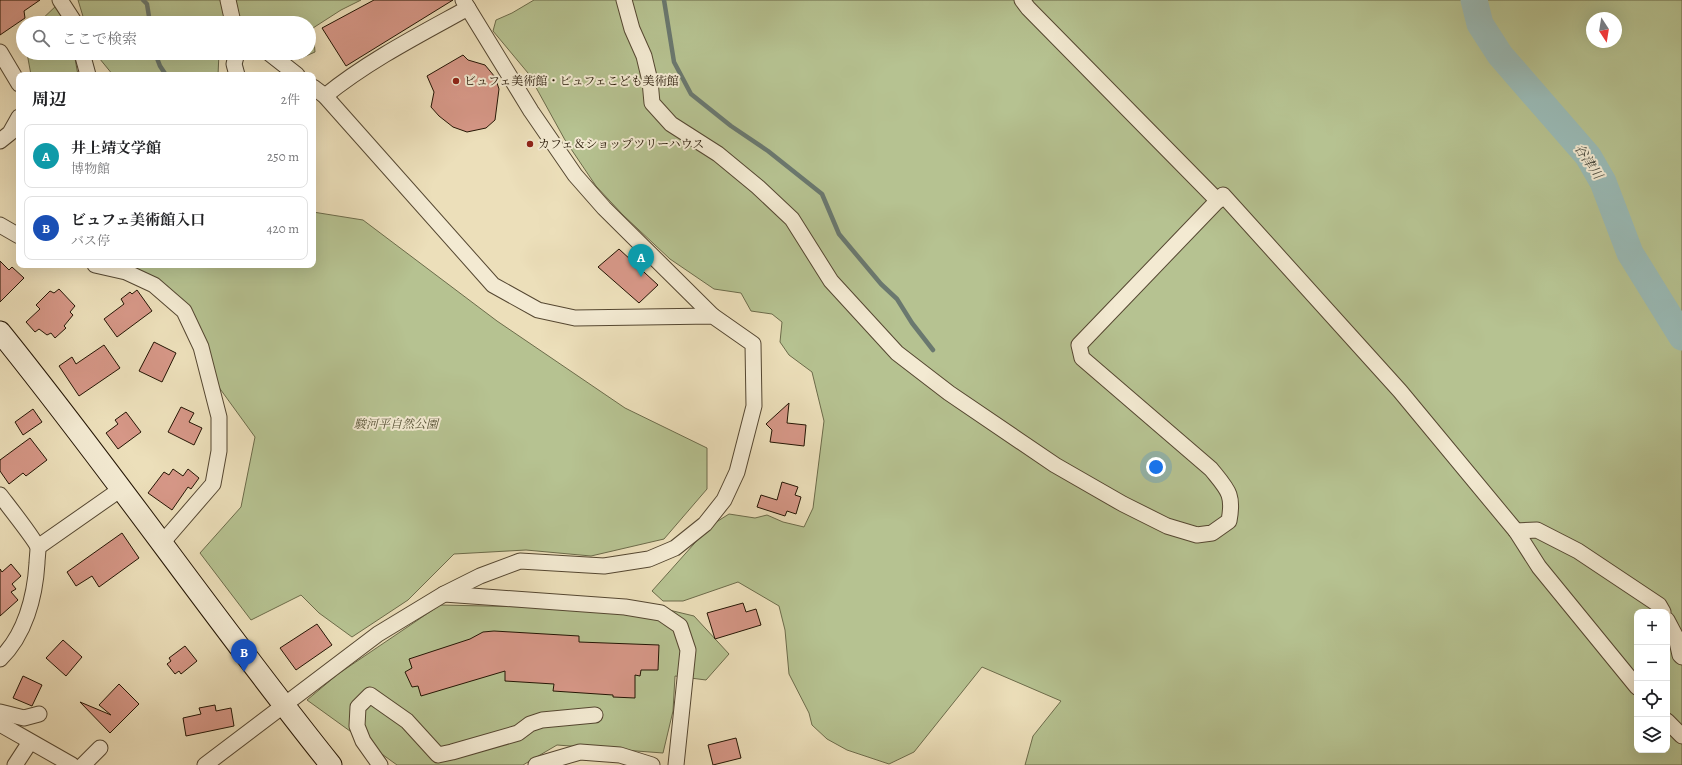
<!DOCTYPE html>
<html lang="ja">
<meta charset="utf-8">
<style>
:root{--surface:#fff;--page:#f2f2f2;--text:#202124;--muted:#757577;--line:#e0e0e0;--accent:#d93025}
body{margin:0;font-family:Alegreya,"Noto Serif JP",serif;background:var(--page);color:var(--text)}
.controls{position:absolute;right:12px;bottom:12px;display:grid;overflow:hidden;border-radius:8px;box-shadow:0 4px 16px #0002}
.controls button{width:36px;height:36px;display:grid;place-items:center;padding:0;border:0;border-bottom:1px solid var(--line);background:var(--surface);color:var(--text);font:20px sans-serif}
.compass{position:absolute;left:1586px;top:12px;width:36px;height:36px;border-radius:50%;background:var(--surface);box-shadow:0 4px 16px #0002;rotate:168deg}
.you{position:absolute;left:1156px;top:467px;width:14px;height:14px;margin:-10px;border:3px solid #fff;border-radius:50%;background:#1a73e8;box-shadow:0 0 0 6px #1a73e833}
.badge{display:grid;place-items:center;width:26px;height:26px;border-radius:50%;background:var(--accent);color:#fff;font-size:13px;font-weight:700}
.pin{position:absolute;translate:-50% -33px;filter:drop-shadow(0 1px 2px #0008)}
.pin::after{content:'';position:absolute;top:21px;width:14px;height:12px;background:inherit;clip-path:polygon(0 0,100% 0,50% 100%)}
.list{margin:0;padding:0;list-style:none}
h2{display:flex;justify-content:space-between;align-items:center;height:52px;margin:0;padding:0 16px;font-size:17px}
h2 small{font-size:13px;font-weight:400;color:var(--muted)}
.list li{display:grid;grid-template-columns:26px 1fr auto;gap:12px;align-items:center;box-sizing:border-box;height:64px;margin:0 8px 8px;padding:0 8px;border:1px solid var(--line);border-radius:8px}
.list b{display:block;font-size:15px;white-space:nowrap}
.list p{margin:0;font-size:13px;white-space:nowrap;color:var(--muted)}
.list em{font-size:13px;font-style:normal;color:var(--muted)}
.icon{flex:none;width:22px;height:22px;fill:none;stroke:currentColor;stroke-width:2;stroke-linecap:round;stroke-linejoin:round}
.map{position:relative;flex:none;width:1682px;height:765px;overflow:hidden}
.search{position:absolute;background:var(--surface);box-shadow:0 4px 16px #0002;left:16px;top:16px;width:300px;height:44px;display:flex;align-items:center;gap:10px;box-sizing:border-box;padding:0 14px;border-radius:22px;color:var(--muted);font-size:15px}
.panel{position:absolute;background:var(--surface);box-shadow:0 4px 16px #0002;left:16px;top:72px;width:300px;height:196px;border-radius:8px}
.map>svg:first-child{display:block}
.green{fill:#b6c291;stroke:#6c6b4a;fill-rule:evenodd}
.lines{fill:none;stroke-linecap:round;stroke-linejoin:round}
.stream{stroke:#6a786f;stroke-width:4.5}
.river{stroke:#9abbb7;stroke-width:27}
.building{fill:#d69787;stroke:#231403}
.street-casing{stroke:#554731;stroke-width:17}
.secondary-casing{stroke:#231403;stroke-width:23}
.street{stroke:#f3ead2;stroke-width:15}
.secondary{stroke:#f3ead2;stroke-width:21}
.poi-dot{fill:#8f2418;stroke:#f3ead2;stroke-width:1.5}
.labels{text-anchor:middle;stroke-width:4;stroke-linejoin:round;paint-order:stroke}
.poi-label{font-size:12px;fill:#231403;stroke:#f3ead2;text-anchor:start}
.park-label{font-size:12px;font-style:italic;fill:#565135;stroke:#f3ead2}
.water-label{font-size:13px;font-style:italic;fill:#4d4e42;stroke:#f3ead2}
</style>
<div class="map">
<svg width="1682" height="765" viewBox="0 0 1682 765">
<rect width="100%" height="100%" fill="#ecdfba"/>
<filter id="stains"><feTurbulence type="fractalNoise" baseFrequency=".005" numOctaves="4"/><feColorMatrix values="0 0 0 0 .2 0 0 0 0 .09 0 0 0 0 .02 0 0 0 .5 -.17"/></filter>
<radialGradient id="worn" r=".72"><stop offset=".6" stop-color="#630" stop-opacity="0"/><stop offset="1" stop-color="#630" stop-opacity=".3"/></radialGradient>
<g class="green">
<polygon points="78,0 361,0 341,10 313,28 315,52 299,59 291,53 309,53 309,23 254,23 222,17 221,23 85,23"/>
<path d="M534,0h1148v765h-657l8,-29 28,-35 -79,-34 -68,85 -25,12 -42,-14 -20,-11 -15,-14 -3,-12 -20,-39 -4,-44 -6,-24 -41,-24 -55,19h-20l-11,-10 58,-65 19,-12 26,4 12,-3 16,7 21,5 9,-19 11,-87 -12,-49 -23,-17 -9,-13 2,-20 -10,-8 -21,-3 -10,-18 -27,-4 -44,-30 -47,-44 -27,-29 -31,-46 -37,-67 -35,-42 3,-11 16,-7zM1592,18h24v24h-24zM1637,612h30v138h-30z"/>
<polygon points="58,4 67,23 38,23"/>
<polygon points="27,53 74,53 78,75 31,75"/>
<polygon points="95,53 219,53 218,75 113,75"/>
<polygon points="313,212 363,220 497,321 625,408 707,448 707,489 664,539 591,556 526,550 454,554 408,600 352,637 319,613 301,595 251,620 200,553 241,507 255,437 218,386 203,342 156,282 120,265 313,265"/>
<polygon points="440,605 669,610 694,616 729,654 706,680 675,676 673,711 663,753 557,745 523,765 397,765 307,700 338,674"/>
</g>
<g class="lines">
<g class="stream">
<polyline points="143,0 147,4 150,23"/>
<polyline points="664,0 674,62 691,94 731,126 768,151 822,194 839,234 881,284 897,299 912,323 933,350"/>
<polyline points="155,53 160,66 166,75"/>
</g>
<polyline class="river" points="1474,0 1480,24 1500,55 1588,156 1603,182 1630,253 1682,337"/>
</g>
<g class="building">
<polygon points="0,0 40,0 24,11 25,18 0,35"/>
<polygon points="374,0 453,0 346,66 322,28"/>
<polygon points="463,55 468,60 485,65 495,77 499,89 495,120 486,128 467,132 453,127 439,116 431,107 434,92 427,76"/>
<polygon points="619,249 658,285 639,303 598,267"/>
<polygon points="0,261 9,270 12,267 24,278 0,302"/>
<polygon points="59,289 75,306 70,312 73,315 64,326 66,328 55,338 51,333 47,335 39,329 35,332 26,322 40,309 36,305 50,291 54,293"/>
<polygon points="137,290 152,311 117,337 104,319 124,304 121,299 130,292 132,294"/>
<polygon points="154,342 176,353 162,382 139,371"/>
<polygon points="104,345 120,368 79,396 59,366 72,357 76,364"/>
<polygon points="789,403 787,423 806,425 804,446 770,442 772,430 766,424"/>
<polygon points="181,407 194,413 189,422 202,428 194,445 168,432"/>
<polygon points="33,409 42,422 23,435 15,422"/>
<polygon points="126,412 141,432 118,449 106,433 118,424 115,420"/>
<polygon points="30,438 47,460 26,476 23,473 9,484 0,471 0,460"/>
<polygon points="173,469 183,476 188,469 199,478 191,489 188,487 172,510 148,493 164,472 169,475"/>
<polygon points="782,482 798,487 795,495 801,497 796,514 787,511 785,516 757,507 761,495 777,500"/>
<polygon points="122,533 139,558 99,587 92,576 76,586 67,572"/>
<polygon points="11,564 21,576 12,584 16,589 11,592 18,600 0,616 0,569 2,572"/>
<polygon points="743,603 746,612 756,609 761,625 715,639 707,613"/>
<polygon points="317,624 332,645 296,670 280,648"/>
<polygon points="494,631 579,636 579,642 659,645 658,670 641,670 640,676 635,675 635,698 613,697 613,695 553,691 554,684 505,681 505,671 421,696 418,686 412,687 405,672 412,668 409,659 470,639 483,632"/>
<polygon points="63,640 82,657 66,676 46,658"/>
<polygon points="185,646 197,661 181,674 179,671 175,674 167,664 171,661 169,658"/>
<polygon points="23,676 42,685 32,706 13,698"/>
<polygon points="119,684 139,704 110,733 80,702 111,715 99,705"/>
<polygon points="215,705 216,711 231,708 234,726 186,736 183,718 201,714 199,708"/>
<polygon points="736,738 741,758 713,765 708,745"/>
</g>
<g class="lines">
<defs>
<g id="street">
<polyline points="60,0 75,23"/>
<polyline points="228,0 232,18 234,23"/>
<polyline points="463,0 531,111 575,175 604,208 713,316"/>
<path d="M624,0l8,29 12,27 6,25 2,22 19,21 47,30 40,33 34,32 39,62 66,72 52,40 106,72 68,39 44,22 30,9 15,-2 17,-12c5,-27 -1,-31 -18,-52l-129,-111 -3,-13 144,-150 177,196 116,140 23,36 98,120"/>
<polyline points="1022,0 1028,8 1218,201"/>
<polyline points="0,52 19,84"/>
<polyline points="82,53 88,75"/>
<polyline points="237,53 234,64 237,75"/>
<polyline points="269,53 297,75"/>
<path d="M325,96c43,-35 94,-61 143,-88"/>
<polyline points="0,141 10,133 19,117"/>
<polyline points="0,225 19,236"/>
<polyline points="95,265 126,272 154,285 184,311 201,347 219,417 219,451 213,484 162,543"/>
<path d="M0,495c6,8 37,47 38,53 0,5 -1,11 -1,15 -2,34 -12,72 -37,96"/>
<polyline points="1516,531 1537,530 1578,551 1659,605 1663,612"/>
<polyline points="38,547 121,489"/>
<polyline points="444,594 625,607 661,613 680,626 688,650 676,765"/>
<polyline points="1667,620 1676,637 1680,655 1682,657"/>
<polyline points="0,712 24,718 39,714"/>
<polyline points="1667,721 1682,736"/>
<polyline points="0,724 72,765"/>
<polyline points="15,765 30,742"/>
<polyline points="83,765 100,748"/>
<polyline points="205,765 378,634 444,594 480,576 520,561 604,566 649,559 675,548 705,524 724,500 737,472 754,406 753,344 713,316 575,318 538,310 493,285 325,96 313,87"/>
<polyline points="380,765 363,741 357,726 358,707 370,695 407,721 438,755 452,752 518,733 530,724 542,720 595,715"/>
<polyline points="536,765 580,752 620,755 652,765"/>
</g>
<path id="secondary" d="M0,332c114,141 217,291 331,433"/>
</defs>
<use href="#street" class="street-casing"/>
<use href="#secondary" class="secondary-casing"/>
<use href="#street" class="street"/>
<use href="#secondary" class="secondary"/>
</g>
<g class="poi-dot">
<circle cx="456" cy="81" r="4"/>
<circle cx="530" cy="144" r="4"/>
</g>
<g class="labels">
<g class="poi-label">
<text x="464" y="85">ビュフェ美術館・ビュフェこども美術館</text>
<text x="538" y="148">カフェ＆ショップツリーハウス</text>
</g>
<g class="park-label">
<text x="396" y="428">駿河平自然公園</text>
</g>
<g class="water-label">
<text transform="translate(1589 161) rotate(56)" y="5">谷津川</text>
</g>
</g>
<rect width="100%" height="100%" filter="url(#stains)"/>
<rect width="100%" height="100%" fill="url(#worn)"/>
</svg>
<div class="controls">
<button>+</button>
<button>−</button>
<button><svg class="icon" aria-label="locate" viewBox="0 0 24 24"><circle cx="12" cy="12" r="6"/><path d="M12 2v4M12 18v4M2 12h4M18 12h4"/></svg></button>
<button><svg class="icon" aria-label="layers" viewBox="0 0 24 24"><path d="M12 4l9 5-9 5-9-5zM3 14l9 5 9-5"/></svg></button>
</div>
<svg class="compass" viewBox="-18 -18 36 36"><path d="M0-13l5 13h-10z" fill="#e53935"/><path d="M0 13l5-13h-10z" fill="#757577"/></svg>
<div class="you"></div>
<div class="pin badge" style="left:641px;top:277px;background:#0f9aa8">A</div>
<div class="pin badge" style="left:244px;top:672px;background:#1a4fb4">B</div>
<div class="search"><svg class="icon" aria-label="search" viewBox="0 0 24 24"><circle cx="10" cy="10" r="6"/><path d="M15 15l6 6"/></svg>ここで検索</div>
<section class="panel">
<h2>周辺<small>2件</small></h2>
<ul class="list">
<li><span class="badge" style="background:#0f9aa8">A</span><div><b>井上靖文学館</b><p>博物館</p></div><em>250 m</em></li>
<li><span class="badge" style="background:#1a4fb4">B</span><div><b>ビュフェ美術館入口</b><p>バス停</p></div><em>420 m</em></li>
</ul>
</section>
</div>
